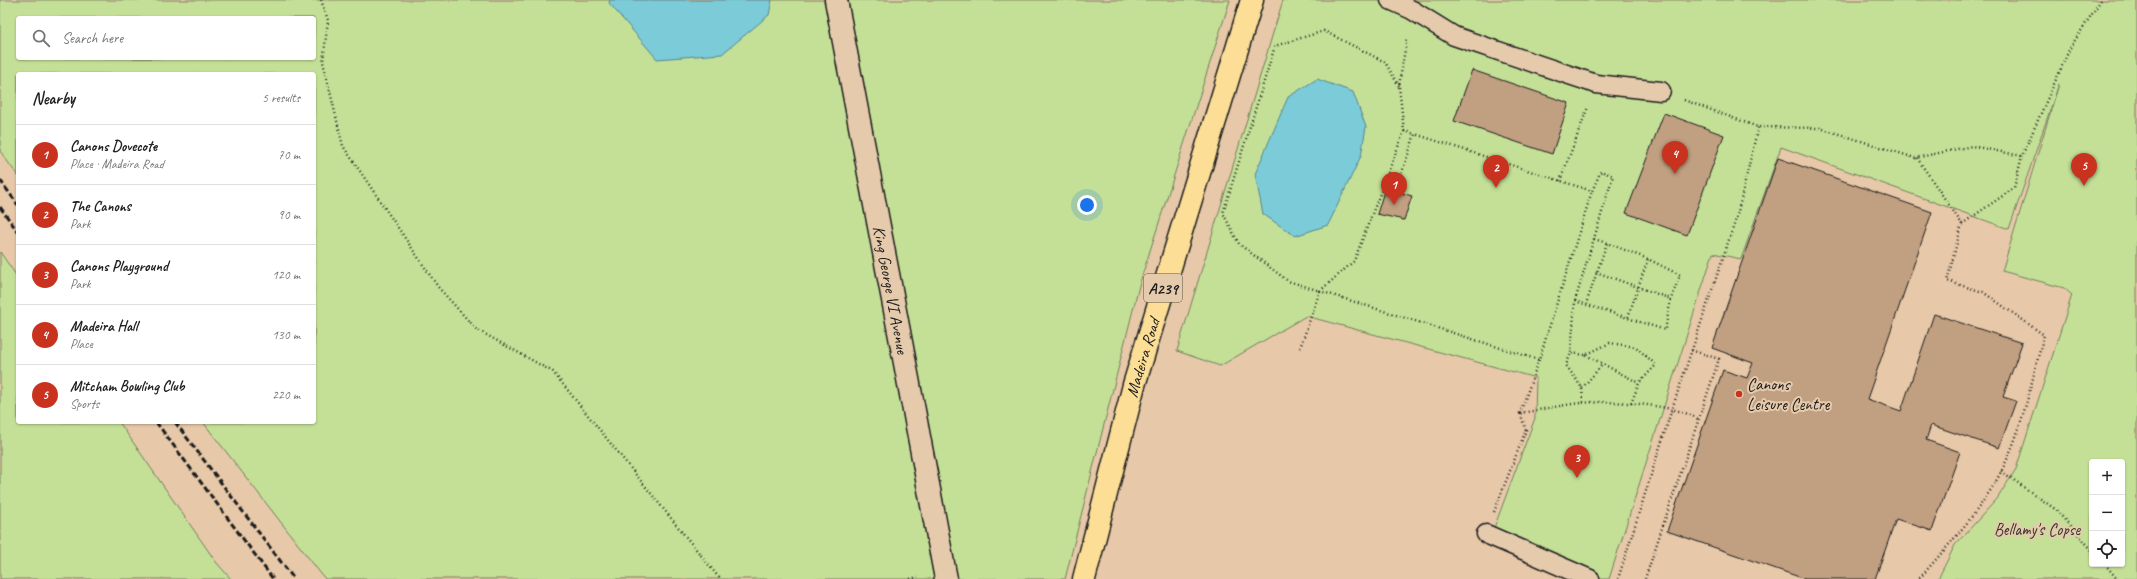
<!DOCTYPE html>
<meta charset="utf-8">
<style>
:root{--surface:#fff;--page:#f6f6f6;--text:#222;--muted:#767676;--line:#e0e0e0;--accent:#c8321e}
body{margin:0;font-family:Caveat,sans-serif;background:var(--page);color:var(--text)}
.controls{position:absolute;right:12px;bottom:12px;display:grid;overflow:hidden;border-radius:4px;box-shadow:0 1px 3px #0004}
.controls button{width:36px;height:36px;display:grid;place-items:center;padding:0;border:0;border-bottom:1px solid var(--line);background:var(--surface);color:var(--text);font:20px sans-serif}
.you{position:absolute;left:1087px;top:205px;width:14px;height:14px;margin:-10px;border:3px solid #fff;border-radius:50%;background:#1a73e8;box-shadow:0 0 0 6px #1a73e833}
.badge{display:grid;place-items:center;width:26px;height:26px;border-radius:50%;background:var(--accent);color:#fff;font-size:13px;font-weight:700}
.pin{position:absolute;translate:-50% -33px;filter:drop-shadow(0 1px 2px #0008)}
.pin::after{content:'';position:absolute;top:21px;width:14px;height:12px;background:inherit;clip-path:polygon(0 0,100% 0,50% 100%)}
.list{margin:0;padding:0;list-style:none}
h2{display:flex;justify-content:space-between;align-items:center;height:52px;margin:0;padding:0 16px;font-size:17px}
h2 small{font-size:13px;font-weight:400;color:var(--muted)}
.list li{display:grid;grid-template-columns:26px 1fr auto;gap:12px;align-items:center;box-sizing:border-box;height:60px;padding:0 16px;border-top:1px solid var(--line)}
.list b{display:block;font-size:15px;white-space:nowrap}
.list p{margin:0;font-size:13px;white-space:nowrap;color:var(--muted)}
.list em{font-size:13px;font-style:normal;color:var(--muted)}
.icon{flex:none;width:22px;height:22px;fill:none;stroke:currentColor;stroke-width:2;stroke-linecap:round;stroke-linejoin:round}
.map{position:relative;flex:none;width:2137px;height:579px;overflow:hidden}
.search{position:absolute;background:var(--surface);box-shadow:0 1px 3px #0004;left:16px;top:16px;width:300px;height:44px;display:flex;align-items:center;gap:10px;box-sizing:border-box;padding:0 14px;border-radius:4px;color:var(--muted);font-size:15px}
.panel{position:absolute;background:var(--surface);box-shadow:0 1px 3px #0004;left:16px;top:72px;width:300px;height:352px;border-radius:4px}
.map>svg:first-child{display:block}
.green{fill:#c4e097;stroke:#707e5a;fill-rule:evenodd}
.water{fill:#7ccbd9;stroke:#56858d}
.building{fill:#c19f81;stroke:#1c1c1c}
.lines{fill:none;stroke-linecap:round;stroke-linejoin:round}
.service-casing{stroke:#1c1c1c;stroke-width:21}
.minor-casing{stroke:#1c1c1c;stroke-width:25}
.primary-casing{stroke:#1c1c1c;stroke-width:25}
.path{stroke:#1c1c1c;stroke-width:2.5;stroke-dasharray:1 3;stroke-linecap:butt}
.service{stroke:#e5caac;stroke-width:18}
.minor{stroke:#e5caac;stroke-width:22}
.primary{stroke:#fcde96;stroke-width:22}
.rail{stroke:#1c1c1c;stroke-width:3;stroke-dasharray:6 3;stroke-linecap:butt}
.poi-dot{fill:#c8321e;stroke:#e5caac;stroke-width:1.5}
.labels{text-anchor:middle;stroke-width:4;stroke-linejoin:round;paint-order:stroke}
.shield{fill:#e5caac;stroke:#585047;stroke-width:1}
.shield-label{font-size:16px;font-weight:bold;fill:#1c1c1c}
.street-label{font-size:17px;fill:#1c1c1c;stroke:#e5caac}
.poi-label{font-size:17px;fill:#1c1c1c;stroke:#e5caac;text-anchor:start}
.park-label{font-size:17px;fill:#35392e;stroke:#e5caac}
</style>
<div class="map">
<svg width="2137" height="579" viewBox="0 0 2137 579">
<rect width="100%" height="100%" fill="#e7c9a9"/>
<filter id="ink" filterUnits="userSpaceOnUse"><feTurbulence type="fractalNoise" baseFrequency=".025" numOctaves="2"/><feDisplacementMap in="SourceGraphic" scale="8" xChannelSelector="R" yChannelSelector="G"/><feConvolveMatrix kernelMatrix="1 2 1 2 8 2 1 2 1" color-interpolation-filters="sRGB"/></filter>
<g filter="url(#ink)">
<g class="green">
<path d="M0,0h1230l-90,282 -75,297h-740l-122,-157h111v-348h-296v102l-18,-25zM18,18h296v40h-296z"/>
<path d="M1283,0h854v579h-199l17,-34 42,-46 19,-30 56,-174 -8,-7 -62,-17 57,-187 -50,145 -228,-82 -40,112 -28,-6 -104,326h-19l-99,-43 44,-118 1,-40 -230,-62 -86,50 -43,-15zM2092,462h30v102h-30z"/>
<polygon points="0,252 18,278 18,422 119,422 216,562 231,579 0,579"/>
</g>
<g class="water">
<polygon points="610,0 772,0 769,15 722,54 657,59 609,3"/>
<polygon points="1317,79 1353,92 1366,127 1361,156 1328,225 1295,236 1263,214 1255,174 1288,97"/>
</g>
<g class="building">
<polygon points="1472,70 1569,103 1552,154 1454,121"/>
<polygon points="1664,113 1724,135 1687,235 1626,213"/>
<polygon points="1778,158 1932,212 1867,399 1901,411 1934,314 2022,343 2003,397 2016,401 1999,448 1931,425 1926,440 1960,452 1932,531 1896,519 1875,579 1805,579 1667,531 1723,370 1747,378 1753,363 1712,348"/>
<polygon points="1385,188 1412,196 1404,220 1377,214"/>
</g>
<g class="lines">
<defs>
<g id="service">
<polyline points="1390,0 1412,10 1454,36 1596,84 1661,91"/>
<polyline points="1486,534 1590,579"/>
</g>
<g id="minor">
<path id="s1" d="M836,0l110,579"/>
</g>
<g id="primary">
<path id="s2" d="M1084,579l50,-194 118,-385"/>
</g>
</defs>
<use href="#service" class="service-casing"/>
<use href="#minor" class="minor-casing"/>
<use href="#primary" class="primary-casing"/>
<g class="path">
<polyline points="321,0 328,20 323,62 343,146 438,287 476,329 553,372 716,574 722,579"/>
<polyline points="1399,86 1385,62 1324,31 1275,46 1223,213 1239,244 1288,281 1320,291 1354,261 1398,147 1404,131 1399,86 1407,37"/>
<polyline points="1684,100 1758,127 1820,128 1915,158 1972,146 2022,156 2070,48 2101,0"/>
<polyline points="1404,131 1415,134"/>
<path d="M1917,158l45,66 -15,57 36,11 61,43c-12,44 -21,92 -41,133 -21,42 -54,76 -84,111"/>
<polyline points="1399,181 1415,134 1592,191 1601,171 1613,176 1575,301 1571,353"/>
<polyline points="1560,181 1588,107"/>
<polyline points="1962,224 2014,188 2022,156"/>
<polyline points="1594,239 1607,243"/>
<polyline points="1596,272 1671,299"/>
<polyline points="1575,301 1665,330 1671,299 1680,275 1648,259 1607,243 1586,304"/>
<polyline points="1628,317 1648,259"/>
<polyline points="1300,348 1320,291 1539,360 1592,191"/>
<polyline points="1586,355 1639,383"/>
<path d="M1539,360l-19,53c21,-3 41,-8 61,-10 26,-3 98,1 118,17"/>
<polyline points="1582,388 1603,364"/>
<polyline points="1583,402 1582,388 1566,365 1571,353 1585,355 1610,343 1636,347 1656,365 1639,383 1631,404"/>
<polyline points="2001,471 2055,509 2092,550"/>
<polyline points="1494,512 1526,430 1520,413"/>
<polyline points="2105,564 2117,579"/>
<polyline points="910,579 918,577"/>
<polyline points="1618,579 1672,409 1737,216 1758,127"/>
<polyline points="1645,579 1719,359 1691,350"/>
</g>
<use href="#service" class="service"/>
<use href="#minor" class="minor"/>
<use href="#primary" class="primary"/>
<g class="rail">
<polyline points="0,180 18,205"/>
<polyline points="0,207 18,232"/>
<polyline points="156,422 273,579"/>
<polyline points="175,422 294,579"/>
</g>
</g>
</g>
<circle class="poi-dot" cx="1739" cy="394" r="4"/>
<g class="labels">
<rect class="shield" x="1144" y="274" width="38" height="28" rx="3"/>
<g class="shield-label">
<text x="1163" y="294">A239</text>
</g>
<g class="street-label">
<text dy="6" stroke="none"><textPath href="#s1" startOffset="295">King George VI Avenue</textPath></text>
<text dy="6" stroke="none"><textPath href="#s2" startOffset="229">Madeira Road</textPath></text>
</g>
<g class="poi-label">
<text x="1747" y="390">Canons<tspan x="1747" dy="20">Leisure Centre</tspan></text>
</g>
<g class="park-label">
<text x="2037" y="535">Bellamy's Copse</text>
</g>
</g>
</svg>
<div class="controls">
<button>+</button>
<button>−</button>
<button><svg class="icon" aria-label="locate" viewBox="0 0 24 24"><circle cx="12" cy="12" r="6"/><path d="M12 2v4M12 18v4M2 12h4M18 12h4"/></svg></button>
</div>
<div class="you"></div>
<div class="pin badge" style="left:1394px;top:205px">1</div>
<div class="pin badge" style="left:1496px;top:188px">2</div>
<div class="pin badge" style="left:1577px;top:478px">3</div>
<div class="pin badge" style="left:1675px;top:174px">4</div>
<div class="pin badge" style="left:2084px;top:186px">5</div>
<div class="search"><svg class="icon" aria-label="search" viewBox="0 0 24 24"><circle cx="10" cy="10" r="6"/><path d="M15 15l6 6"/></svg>Search here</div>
<section class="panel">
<h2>Nearby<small>5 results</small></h2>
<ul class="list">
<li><span class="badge">1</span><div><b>Canons Dovecote</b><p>Place · Madeira Road</p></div><em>70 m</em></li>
<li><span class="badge">2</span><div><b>The Canons</b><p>Park</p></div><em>90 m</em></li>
<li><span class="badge">3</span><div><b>Canons Playground</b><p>Park</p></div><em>120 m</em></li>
<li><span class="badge">4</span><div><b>Madeira Hall</b><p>Place</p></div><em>130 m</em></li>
<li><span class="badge">5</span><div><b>Mitcham Bowling Club</b><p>Sports</p></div><em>220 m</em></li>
</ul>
</section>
</div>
